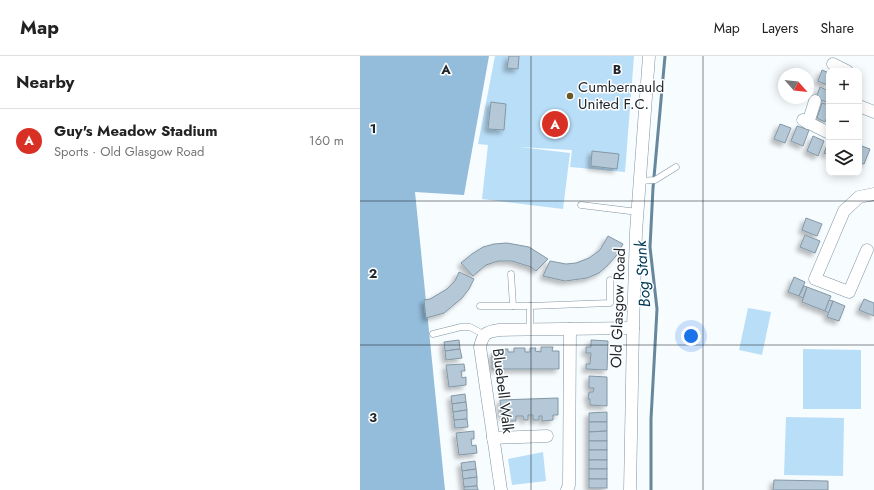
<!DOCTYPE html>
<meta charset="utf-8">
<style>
:root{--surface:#fff;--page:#f6f6f6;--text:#222;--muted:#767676;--line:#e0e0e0;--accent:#d93025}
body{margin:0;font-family:Jost,sans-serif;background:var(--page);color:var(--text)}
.controls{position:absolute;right:12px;top:12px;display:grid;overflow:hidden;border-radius:8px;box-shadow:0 2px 10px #0003}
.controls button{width:36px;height:36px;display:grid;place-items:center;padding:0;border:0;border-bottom:1px solid var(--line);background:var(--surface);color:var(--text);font:20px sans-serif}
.compass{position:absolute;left:418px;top:12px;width:36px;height:36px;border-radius:50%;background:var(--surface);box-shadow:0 2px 10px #0003;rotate:117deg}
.you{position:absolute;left:331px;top:280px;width:14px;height:14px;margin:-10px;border:3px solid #fff;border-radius:50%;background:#1a73e8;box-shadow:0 0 0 6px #1a73e833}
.badge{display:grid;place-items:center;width:26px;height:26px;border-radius:50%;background:var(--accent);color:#fff;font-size:13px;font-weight:700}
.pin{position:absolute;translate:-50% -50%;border:2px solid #fff;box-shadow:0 1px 4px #0006}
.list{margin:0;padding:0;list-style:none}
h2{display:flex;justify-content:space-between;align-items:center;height:52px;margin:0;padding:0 16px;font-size:17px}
h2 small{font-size:13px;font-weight:400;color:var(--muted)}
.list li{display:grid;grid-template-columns:26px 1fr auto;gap:12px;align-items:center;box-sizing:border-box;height:64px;padding:0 16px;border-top:1px solid var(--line)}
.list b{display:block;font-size:15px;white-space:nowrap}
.list p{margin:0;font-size:13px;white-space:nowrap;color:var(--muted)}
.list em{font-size:13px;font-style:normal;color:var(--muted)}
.icon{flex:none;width:22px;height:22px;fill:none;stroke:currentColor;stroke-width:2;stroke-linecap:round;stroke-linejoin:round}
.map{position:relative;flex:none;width:514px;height:434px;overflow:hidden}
header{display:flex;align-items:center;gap:24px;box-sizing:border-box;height:56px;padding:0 20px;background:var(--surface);border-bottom:1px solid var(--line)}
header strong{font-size:19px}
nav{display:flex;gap:22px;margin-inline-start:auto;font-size:14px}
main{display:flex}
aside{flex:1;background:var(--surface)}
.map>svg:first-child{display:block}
.green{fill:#b9def8}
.forest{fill:#93bddb}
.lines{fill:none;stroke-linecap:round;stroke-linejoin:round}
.stream{stroke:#67879d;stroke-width:3}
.building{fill:#b4c8d7;stroke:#8497a4;filter:url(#shadow)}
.lane-casing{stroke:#8194a2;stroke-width:7}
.street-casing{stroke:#8194a2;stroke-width:13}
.lane{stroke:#fff;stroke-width:6}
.street{stroke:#fff;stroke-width:12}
.grid{fill:none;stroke:#1f262c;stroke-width:1;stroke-opacity:0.55}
.poi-dot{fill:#6b5827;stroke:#fff;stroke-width:1.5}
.labels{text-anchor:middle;stroke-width:3;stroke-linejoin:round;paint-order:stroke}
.poi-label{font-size:15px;fill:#1f262c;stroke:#fff;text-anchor:start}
.street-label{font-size:15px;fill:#1f262c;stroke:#fff}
.water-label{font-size:16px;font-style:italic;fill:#003956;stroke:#fff}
.grid-label{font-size:13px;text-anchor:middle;font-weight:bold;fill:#1f262c;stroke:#fff;stroke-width:3;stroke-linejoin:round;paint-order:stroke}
</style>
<header>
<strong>Map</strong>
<nav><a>Map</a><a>Layers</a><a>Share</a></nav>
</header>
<main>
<aside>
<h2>Nearby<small></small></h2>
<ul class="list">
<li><span class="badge">A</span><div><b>Guy's Meadow Stadium</b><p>Sports · Old Glasgow Road</p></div><em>160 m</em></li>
</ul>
</aside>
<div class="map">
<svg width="514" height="434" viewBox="0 0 514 434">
<defs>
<filter id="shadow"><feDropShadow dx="-3.5" dy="3.5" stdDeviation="2" flood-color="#0004"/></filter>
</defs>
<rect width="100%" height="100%" fill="#f7fcff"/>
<g class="green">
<polygon points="135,0 274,0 265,116 210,111 212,94 159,91 210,97 203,153 122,143 128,89 118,88"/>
<polygon points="388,252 411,256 402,299 379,294"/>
<polygon points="443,293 501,294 501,353 443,353"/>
<polygon points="426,361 484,362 483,420 424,419"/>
<polygon points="183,396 186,425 152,429 148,403"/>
</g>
<polygon class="forest" points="0,0 129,0 104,139 55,136 85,434 0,434"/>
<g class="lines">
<polyline class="stream" points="291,434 291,363 297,253 290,191 293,132 305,0"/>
</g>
<g class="building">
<polygon points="149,0 159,0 158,13 147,12"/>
<polygon points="462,14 469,17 469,30 458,25"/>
<polygon points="460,31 469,35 469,47 456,42"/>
<polygon points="131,46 146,48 144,74 128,73"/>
<polygon points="462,47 469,49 469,56 465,66 457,62"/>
<polygon points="420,68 431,72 425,87 414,83"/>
<polygon points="437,70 449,74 443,90 431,85"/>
<polygon points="453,80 464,85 458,100 447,95"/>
<polygon points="469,84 469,99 464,97"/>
<polygon points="499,89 510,93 504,108 499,106"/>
<polygon points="232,95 259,98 257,113 231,110"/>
<polygon points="446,162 462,168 457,180 442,174"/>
<polygon points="445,179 460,185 455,197 440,191"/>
<polygon points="248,180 263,188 256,200 247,210 239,217 227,222 205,225 183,220 190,205 206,208 216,207 229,202 240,194"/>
<polygon points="147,187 169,191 188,203 176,215 171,211 152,205 138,205 126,209 113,220 101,207 112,198 123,191 134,188"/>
<polygon points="99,216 114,223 109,233 102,242 84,257 66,262 64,244 70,243 87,233 95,225"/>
<polygon points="434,221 445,226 439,240 428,236"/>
<polygon points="444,230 447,231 443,242 439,240"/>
<polygon points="447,231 471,240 465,255 442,246"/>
<polygon points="504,243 514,247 514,260 499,254"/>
<polygon points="469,244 473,245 469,257 465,255"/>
<polygon points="473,245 485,250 479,265 467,261"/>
<polygon points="99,284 100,293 85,295 84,286"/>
<polygon points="231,284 248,285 247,314 226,313 226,308 230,308 231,297 226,297 226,291 231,291"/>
<polygon points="181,291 193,291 192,295 199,295 199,313 132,313 132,297 137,297 137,293 148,293 148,296 154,296 154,292 165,292 165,296 170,296 170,292 176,292 175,295 181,296"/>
<polygon points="100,293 102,302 86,304 85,295"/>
<polygon points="104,308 105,315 101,315 102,322 106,321 106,329 89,331 86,309"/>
<polygon points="229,320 247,321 247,350 230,349 230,343 228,343 229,336 233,336 234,332 229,332"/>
<polygon points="105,338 106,346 92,348 91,340"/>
<polygon points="198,342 198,359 193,359 193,364 182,365 182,360 179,360 179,364 173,364 173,359 168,359 168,364 164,364 163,360 156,360 156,365 146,365 146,359 141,359 140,344"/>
<polygon points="106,346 107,354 93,356 92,348"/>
<polygon points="107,354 107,363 94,364 93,356"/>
<polygon points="247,356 247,366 229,366 229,357"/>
<polygon points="107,363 108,371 95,372 94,364"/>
<polygon points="229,366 247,366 247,375 229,376"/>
<polygon points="114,375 114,383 111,383 112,390 116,389 117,397 99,399 96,377"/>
<polygon points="247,375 247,385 229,385 229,376"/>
<rect x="229" y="385" width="18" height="9"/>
<rect x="229" y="394" width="18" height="10"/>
<rect x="229" y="404" width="18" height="9"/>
<polygon points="115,405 116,413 102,415 101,407"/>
<polygon points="116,413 117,421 103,423 102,415"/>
<rect x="229" y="413" width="18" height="10"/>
<polygon points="117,421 117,430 104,431 103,423"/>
<rect x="229" y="423" width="18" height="9"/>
<polygon points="414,424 468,425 468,434 413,434"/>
<polygon points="117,430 118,434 104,434 104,431"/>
</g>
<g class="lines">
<defs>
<g id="lane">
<polyline points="280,125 295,124 316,111"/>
<polyline points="221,149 278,156"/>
<polyline points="151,218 153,250"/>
<polyline points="120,250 170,250"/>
<polyline points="170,272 170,250 250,247 250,224"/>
<polyline points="73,278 101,271 110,271 125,279"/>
</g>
<g id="street">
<polyline points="473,8 487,15"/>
<polyline points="499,50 514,56"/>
<polyline points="443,64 467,76 469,75"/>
<polyline points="448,67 455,45"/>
<polyline points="507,194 489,236 455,223 484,155 499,141 514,138"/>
<polyline points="133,382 187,380"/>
<path d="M141,434l-21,-143c3,-13 5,-15 19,-17l134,-2"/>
<polyline points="207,434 209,429 210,273"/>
<polyline points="270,434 273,272 276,176 289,0"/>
</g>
</defs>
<use href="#lane" class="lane-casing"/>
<use href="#street" class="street-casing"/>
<use href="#lane" class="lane"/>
<use href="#street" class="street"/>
</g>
<path class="grid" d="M171,0v434M343,0v434M0,145h514M0,289h514"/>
<circle class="poi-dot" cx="210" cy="40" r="4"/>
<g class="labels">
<g class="poi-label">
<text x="218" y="36">Cumbernauld<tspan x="218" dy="17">United F.C.</tspan></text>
</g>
<g class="street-label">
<text transform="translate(258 252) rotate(-88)" y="5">Old Glasgow Road</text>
<text transform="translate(143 335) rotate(83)" y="5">Bluebell Walk</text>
</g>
<g class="water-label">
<text transform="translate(282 218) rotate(-94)" y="6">Bog Stank</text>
</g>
</g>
<g class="grid-label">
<text x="86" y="18">A</text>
<text x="257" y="18">B</text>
<text x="13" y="77">1</text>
<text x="13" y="222">2</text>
<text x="13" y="366">3</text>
</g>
</svg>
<div class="controls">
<button>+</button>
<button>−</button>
<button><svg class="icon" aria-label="layers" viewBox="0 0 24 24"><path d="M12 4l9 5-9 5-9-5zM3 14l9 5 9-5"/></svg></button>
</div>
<svg class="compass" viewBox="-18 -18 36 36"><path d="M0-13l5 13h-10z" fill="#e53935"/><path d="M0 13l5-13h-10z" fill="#767676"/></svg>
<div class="you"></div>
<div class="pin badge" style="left:195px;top:68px">A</div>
</div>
</main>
